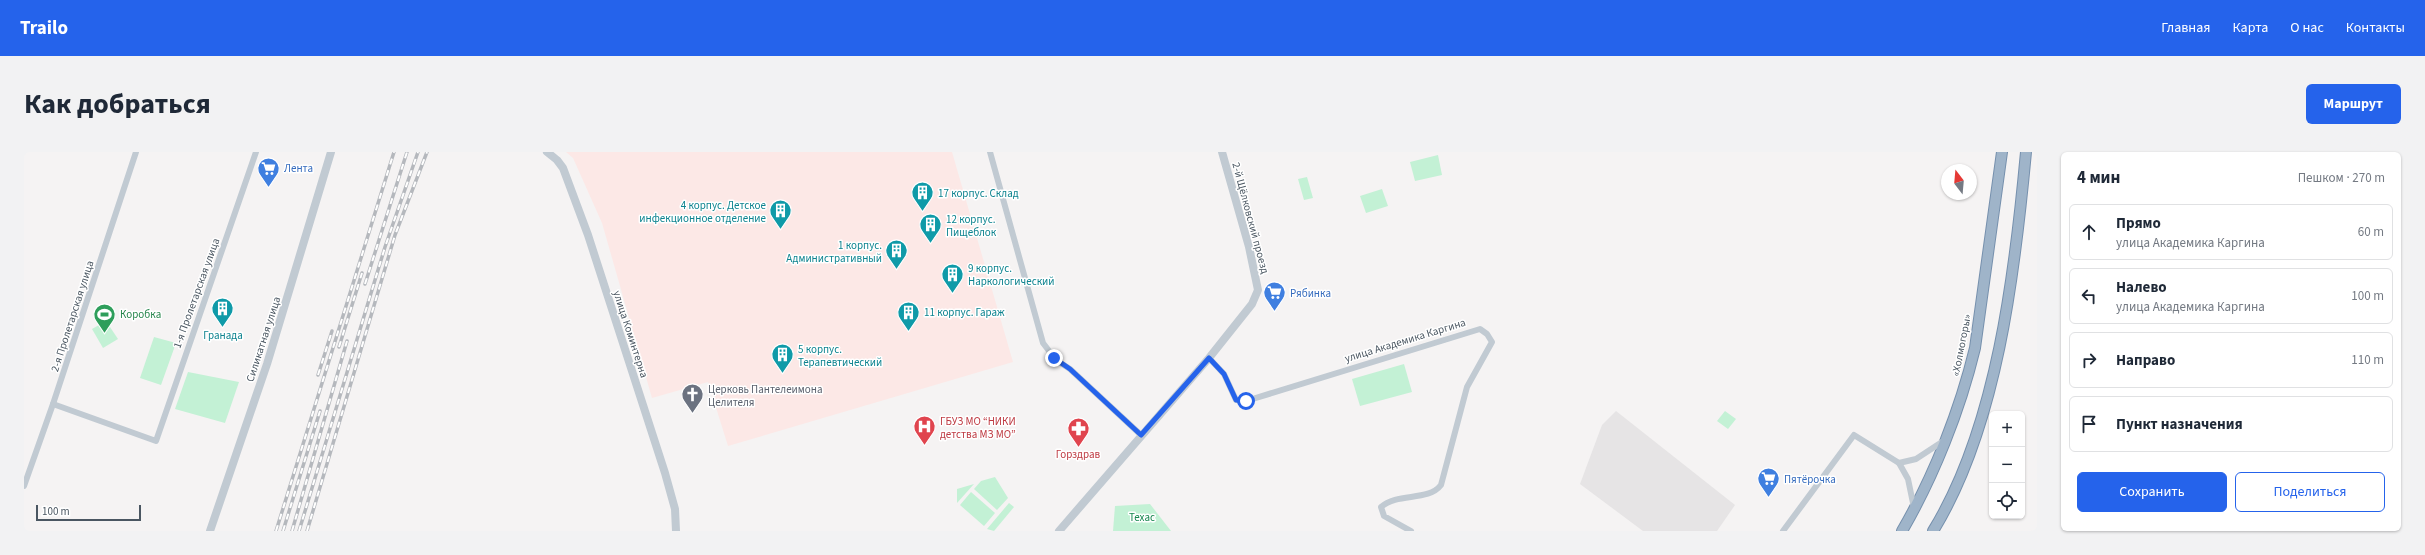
<!DOCTYPE html>
<html lang="ru">
<meta charset="utf-8">
<style>
:root{--surface:#fff;--page:#f2f2f3;--text:#1f2937;--muted:#747a83;--line:#e0e1e3;--accent:#2563eb}
body{margin:0;font-family:"Source Sans 3",sans-serif;background:var(--page);color:var(--text)}
.controls{position:absolute;right:12px;bottom:12px;display:grid;overflow:hidden;border-radius:6px;box-shadow:0 1px 3px #0004}
.controls button{width:36px;height:36px;display:grid;place-items:center;padding:0;border:0;border-bottom:1px solid var(--line);background:var(--surface);color:var(--text);font:20px sans-serif}
.compass{position:absolute;left:1917px;top:12px;width:36px;height:36px;border-radius:50%;background:var(--surface);box-shadow:0 1px 3px #0004;rotate:344deg}
.scale{position:absolute;left:12px;bottom:10px;width:105px;box-sizing:border-box;padding-left:4px;border:2px solid #4a5661;border-top:0;font-size:11px;line-height:14px;white-space:nowrap;color:#4a5661;-webkit-text-stroke:3px #fff;paint-order:stroke}
.stop{position:absolute;width:12px;height:12px;margin:-9px;border:3px solid #2563eb;border-radius:50%;background:#fff}
.stop.end{background:#2563eb;border-color:#fff;box-shadow:0 1px 4px #0008}
.list{margin:0;padding:0;list-style:none}
h2{display:flex;justify-content:space-between;align-items:center;height:52px;margin:0;padding:0 16px;font-size:17px}
h2 small{font-size:13px;font-weight:400;color:var(--muted)}
.list li{display:grid;grid-template-columns:26px 1fr auto;gap:12px;align-items:center;box-sizing:border-box;height:56px;margin:0 8px 8px;padding:0 8px;border:1px solid var(--line);border-radius:6px}
.list b{display:block;font-size:15px;white-space:nowrap}
.list p{margin:0;font-size:13px;white-space:nowrap;color:var(--muted)}
.list em{font-size:13px;font-style:normal;color:var(--muted)}
.actions{display:flex;gap:8px;padding:12px 16px}
.actions a{flex:1;padding:9px 0;border:1px solid var(--accent);border-radius:6px;text-align:center;font-size:14px;color:var(--accent)}
.actions .main{background:var(--accent);color:#fff}
.icon{flex:none;width:22px;height:22px;fill:none;stroke:currentColor;stroke-width:2;stroke-linecap:round;stroke-linejoin:round}
.map{position:relative;flex:none;width:2013px;height:379px;overflow:hidden;border-radius:6px}
header{display:flex;align-items:center;gap:24px;box-sizing:border-box;height:56px;padding:0 20px;background:var(--accent);color:#fff}
header strong{font-size:19px}
nav{display:flex;gap:22px;margin-inline-start:auto;font-size:14px}
.intro{display:flex;align-items:center;justify-content:space-between;box-sizing:border-box;height:96px;padding:0 24px}
h1{margin:0;font-size:28px}
.button{padding:10px 18px;border-radius:6px;background:var(--accent);color:#fff;font-size:14px;font-weight:700}
main{display:flex;gap:24px;padding:0 24px}
aside{flex:1;background:var(--surface);border-radius:6px;box-shadow:0 1px 3px #0004}
.map>svg:first-child{display:block}
.education{fill:#e6e4e5}
.medical{fill:#fce8e6}
.park{fill:#c3f1d5}
.lines{fill:none;stroke-linecap:round;stroke-linejoin:round}
.trunk-casing{stroke:#7690ad;stroke-width:12}
.minor{stroke:#c1cad2;stroke-width:6}
.tertiary{stroke:#c1cad2;stroke-width:8}
.trunk{stroke:#9fb4c9;stroke-width:10}
.rail-casing{stroke:#b5b8bd;stroke-width:3.5}
.rail{stroke:#fff;stroke-width:2;stroke-dasharray:6;stroke-linecap:butt}
.route{stroke:#2563eb;stroke-width:5}
.labels{text-anchor:middle;stroke-width:3;stroke-linejoin:round;paint-order:stroke}
.shop-label{font-size:11px;fill:#366cbe;stroke:#fff;text-anchor:start}
.culture-label{font-size:11px;fill:#0d838f;stroke:#fff;text-anchor:start}
.street-label{font-size:11px;fill:#4a5661;stroke:#fff}
.leisure-label{font-size:11px;fill:#27864d;stroke:#fff;text-anchor:start}
.worship-label{font-size:11px;fill:#5b616d;stroke:#fff;text-anchor:start}
.health-label{font-size:11px;fill:#be3a42;stroke:#fff;text-anchor:start}
.park-label{font-size:11px;fill:#17864f;stroke:#fff}
</style>
<header>
<strong>Trailo</strong>
<nav><a>Главная</a><a>Карта</a><a>О нас</a><a>Контакты</a></nav>
</header>
<div class="intro"><h1>Как добраться</h1><a class="button">Маршрут</a></div>
<main>
<div class="map">
<svg width="2013" height="379" viewBox="0 0 2013 379">
<rect width="100%" height="100%" fill="#f5f3f3"/>
<polygon class="education" points="1592,259 1711,353 1693,379 1619,379 1556,332 1578,273"/>
<polygon class="medical" points="542,0 928,0 989,210 704,294 684,230 628,246 578,71 549,6"/>
<g class="park">
<polygon points="1414,3 1418,23 1391,29 1386,10"/>
<polygon points="1283,25 1289,46 1280,48 1274,27"/>
<polygon points="1358,37 1364,54 1342,61 1336,44"/>
<polygon points="82,169 94,187 79,196 68,177"/>
<polygon points="130,185 152,191 137,233 116,226"/>
<polygon points="1380,212 1388,240 1336,254 1328,227"/>
<polygon points="164,220 215,230 201,271 151,257"/>
<polygon points="1701,259 1712,267 1704,277 1693,269"/>
<polygon points="971,325 984,346 973,358 950,337 957,329"/>
<polygon points="950,332 933,351 933,337"/>
<polygon points="947,340 971,361 960,374 936,353"/>
<polygon points="985,351 990,355 970,379 963,377"/>
<polygon points="1126,352 1147,379 1089,379 1091,354"/>
</g>
<g class="lines">
<defs>
<g id="trunk">
<path d="M1878,379c32,-55 58,-121 73,-183l27,-196"/>
<path d="M1909,379c64,-104 82,-259 93,-379"/>
</g>
</defs>
<use href="#trunk" class="trunk-casing"/>
<g class="minor">
<polyline points="966,0 1019,191 1032,208 1046,217 1117,283"/>
<path d="M1185,206l15,16 12,26 10,1 234,-72 7,5 5,8 -25,45 -26,98c-13,17 -43,7 -60,22l3,9 27,15"/>
<polyline points="29,252 132,289 232,0"/>
<polyline points="1875,311 1892,307 1921,288"/>
<polyline points="0,334 29,252 112,0"/>
<polyline points="1759,379 1830,283 1875,311 1884,327 1890,356"/>
</g>
<g class="tertiary">
<polyline points="523,0 533,8 539,16 564,83 641,321 651,357 652,379"/>
<polyline points="186,379 243,212 307,0"/>
<polyline points="1035,379 1185,206 1228,152 1234,138 1225,95 1198,0"/>
</g>
<use href="#trunk" class="trunk"/>
<defs>
<g id="rail">
<polyline points="341,132 383,0"/>
<polyline points="315,195 338,121"/>
<polyline points="294,223 308,179"/>
<polyline points="252,379 370,0"/>
<polyline points="259,379 296,259"/>
<polyline points="268,379 323,189"/>
<polyline points="275,379 361,95 394,0"/>
<polyline points="283,379 371,83 403,0"/>
</g>
</defs>
<use href="#rail" class="rail-casing"/>
<use href="#rail" class="rail"/>
</g>
<g class="lines">
<polyline class="route" points="1030,206 1046,217 1117,283 1185,206 1200,222 1212,248 1222,249"/>
</g>
<defs>
<symbol id="supermarket-pin" viewBox="-11 -11 22 30"><path d="M0 17L-7.5 6A9.5 9.5 0 1 1 7.5 6Z" fill="#3f7fe0" stroke="#fff"/><path d="M-6-5.5h2.5l.6 2H6L4.5 2H-2.5L-4.4-4H-6ZM-1.5 3.2a1.3 1.3 0 1 0 .1 0ZM3 3.2a1.3 1.3 0 1 0 .1 0Z" fill="#fff"/></symbol>
<symbol id="building-pin" viewBox="-11 -11 22 30"><path d="M0 17L-7.5 6A9.5 9.5 0 1 1 7.5 6Z" fill="#0f9aa8" stroke="#fff"/><path d="M-4-6H4V6H1V3H-1V6H-4ZM-2.5-4.3h1.7v1.8h-1.7ZM.8-4.3h1.7v1.8H.8ZM-2.5-1h1.7V.8h-1.7ZM.8-1h1.7V.8H.8Z" fill="#fff"/></symbol>
<symbol id="stadium-pin" viewBox="-11 -11 22 30"><path d="M0 17L-7.5 6A9.5 9.5 0 1 1 7.5 6Z" fill="#2e9e5b" stroke="#fff"/><path d="M0-5a6.5 5 0 1 0 0 10a6.5 5 0 1 0 0-10ZM-3.5-1.8h7v3.6h-7Z" fill="#fff"/></symbol>
<symbol id="church-pin" viewBox="-11 -11 22 30"><path d="M0 17L-7.5 6A9.5 9.5 0 1 1 7.5 6Z" fill="#6b7280" stroke="#fff"/><path d="M-1.2-6h2.4v3.5h3.3v2.4h-3.3V6h-2.4V-.1h-3.3v-2.4h3.3Z" fill="#fff"/></symbol>
<symbol id="hospital-pin" viewBox="-11 -11 22 30"><path d="M0 17L-7.5 6A9.5 9.5 0 1 1 7.5 6Z" fill="#e0444e" stroke="#fff"/><path d="M-5-5h3v3.5h4V-5h3V5h-3V1.5h-4V5h-3Z" fill="#fff"/></symbol>
<symbol id="pharmacy-pin" viewBox="-11 -11 22 30"><path d="M0 17L-7.5 6A9.5 9.5 0 1 1 7.5 6Z" fill="#e0444e" stroke="#fff"/><path d="M-2-6h4v4h4v4h-4v4h-4v-4h-4v-4h4Z" fill="#fff"/></symbol>
</defs>
<g fill-rule="evenodd">
<use href="#supermarket-pin" x="232" y="4" width="25" height="34"/>
<use href="#building-pin" x="886" y="28" width="25" height="34"/>
<use href="#building-pin" x="744" y="46" width="25" height="34"/>
<use href="#building-pin" x="894" y="60" width="25" height="34"/>
<use href="#building-pin" x="860" y="86" width="25" height="34"/>
<use href="#building-pin" x="916" y="110" width="25" height="34"/>
<use href="#supermarket-pin" x="1238" y="128" width="25" height="34"/>
<use href="#building-pin" x="186" y="144" width="25" height="34"/>
<use href="#building-pin" x="872" y="148" width="25" height="34"/>
<use href="#stadium-pin" x="68" y="150" width="25" height="34"/>
<use href="#building-pin" x="746" y="190" width="25" height="34"/>
<use href="#church-pin" x="656" y="230" width="25" height="34"/>
<use href="#hospital-pin" x="888" y="262" width="25" height="34"/>
<use href="#pharmacy-pin" x="1042" y="264" width="25" height="34"/>
<use href="#supermarket-pin" x="1732" y="314" width="25" height="34"/>
</g>
<g class="labels">
<g class="shop-label">
<text x="260" y="20">Лента</text>
<text x="1266" y="145">Рябинка</text>
<text x="1760" y="331">Пятёрочка</text>
</g>
<g class="culture-label">
<text x="914" y="45">17 корпус. Склад</text>
<text x="742" y="57" text-anchor="end">4 корпус. Детское<tspan x="742" dy="13">инфекционное отделение</tspan></text>
<text x="922" y="71">12 корпус.<tspan x="922" dy="13">Пищеблок</tspan></text>
<text x="858" y="97" text-anchor="end">1 корпус.<tspan x="858" dy="13">Административный</tspan></text>
<text x="944" y="120">9 корпус.<tspan x="944" dy="13">Наркологический</tspan></text>
<text x="900" y="164">11 корпус. Гараж</text>
<text x="199" y="187" text-anchor="middle">Гранада</text>
<text x="774" y="201">5 корпус.<tspan x="774" dy="13">Терапевтический</tspan></text>
</g>
<g class="street-label">
<text transform="translate(1227 66) rotate(75)" y="4">2-й Щёлковский проезд</text>
<text transform="translate(172 141) rotate(-70)" y="4">1-я Пролетарская улица</text>
<text transform="translate(48 164) rotate(-72)" y="4">2-я Пролетарская улица</text>
<text transform="translate(607 182) rotate(72)" y="4">улица Коминтерна</text>
<text transform="translate(239 187) rotate(-72)" y="4">Силикатная улица</text>
<text transform="translate(1381 188) rotate(-17)" y="4">улица Академика Каргина</text>
<text transform="translate(1937 193) rotate(-79)" y="4">«Холмогоры»</text>
</g>
<g class="leisure-label">
<text x="96" y="166">Коробка</text>
</g>
<g class="worship-label">
<text x="684" y="241">Церковь Пантелеимона<tspan x="684" dy="13">Целителя</tspan></text>
</g>
<g class="health-label">
<text x="916" y="273">ГБУЗ МО “НИКИ<tspan x="916" dy="13">детства МЗ МО”</tspan></text>
<text x="1054" y="306" text-anchor="middle">Горздрав</text>
</g>
<g class="park-label">
<text x="1118" y="369">Техас</text>
</g>
</g>
</svg>
<div class="controls">
<button>+</button>
<button>−</button>
<button><svg class="icon" aria-label="locate" viewBox="0 0 24 24"><circle cx="12" cy="12" r="6"/><path d="M12 2v4M12 18v4M2 12h4M18 12h4"/></svg></button>
</div>
<svg class="compass" viewBox="-18 -18 36 36"><path d="M0-13l5 13h-10z" fill="#e53935"/><path d="M0 13l5-13h-10z" fill="#747a83"/></svg>
<div class="scale">100 m</div>
<div class="stop" style="left:1222px;top:249px"></div>
<div class="stop end" style="left:1030px;top:206px"></div>
</div>
<aside>
<h2>4 мин<small>Пешком · 270 m</small></h2>
<ul class="list">
<li><svg class="icon" aria-label="ahead" viewBox="0 0 24 24"><path d="M12 20V5M6 11l6-6 6 6"/></svg><div><b>Прямо</b><p>улица Академика Каргина</p></div><em>60 m</em></li>
<li><svg class="icon" aria-label="left" viewBox="0 0 24 24"><path d="M17 20v-9H6M10 6l-5 5 5 5"/></svg><div><b>Налево</b><p>улица Академика Каргина</p></div><em>100 m</em></li>
<li><svg class="icon" aria-label="right" viewBox="0 0 24 24"><path d="M7 20v-9h11M14 6l5 5-5 5"/></svg><div><b>Направо</b></div><em>110 m</em></li>
<li><svg class="icon" aria-label="arrive" viewBox="0 0 24 24"><path d="M6 21V4h12l-3 4 3 4H6"/></svg><div><b>Пункт назначения</b></div></li>
</ul>
<div class="actions"><a class="main">Сохранить</a><a>Поделиться</a></div>
</aside>
</main>
